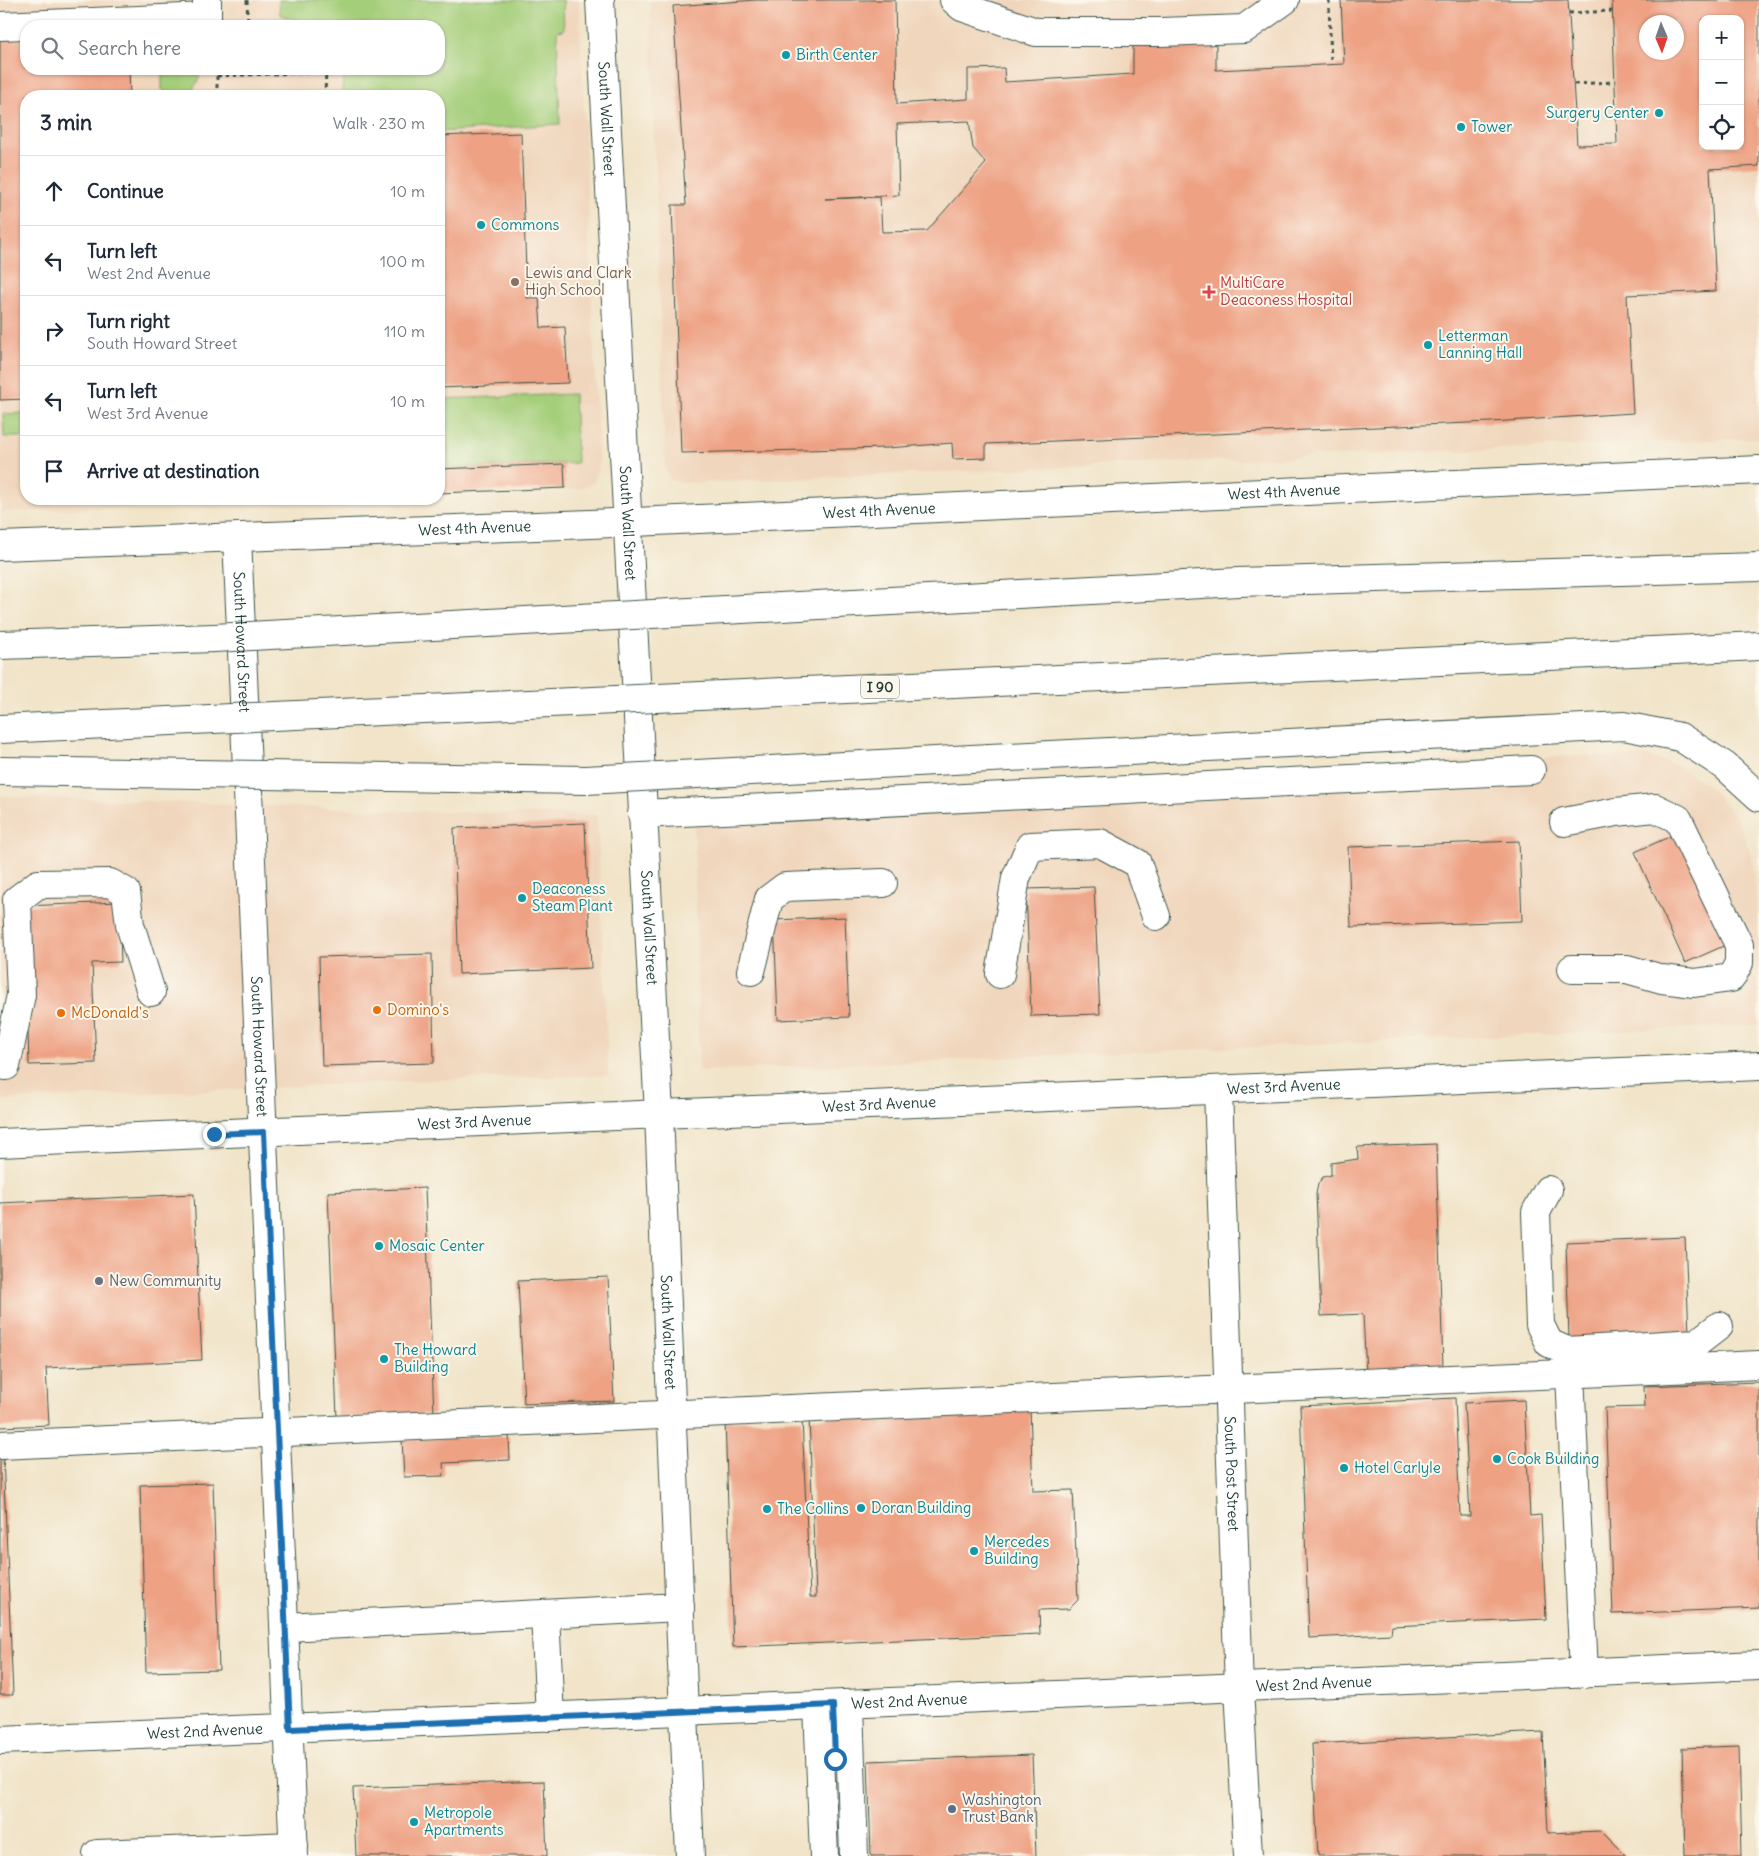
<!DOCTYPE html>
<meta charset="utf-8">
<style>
:root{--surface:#fff;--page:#f6f6f7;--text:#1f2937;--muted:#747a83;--line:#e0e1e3}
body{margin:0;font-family:Delius,sans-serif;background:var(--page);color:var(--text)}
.controls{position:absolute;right:15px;top:15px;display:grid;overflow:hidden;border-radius:10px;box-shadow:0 1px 4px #0004}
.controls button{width:45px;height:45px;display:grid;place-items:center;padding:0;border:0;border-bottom:1px solid var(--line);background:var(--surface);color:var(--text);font:25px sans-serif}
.compass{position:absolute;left:1639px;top:15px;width:45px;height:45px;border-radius:50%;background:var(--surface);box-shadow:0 1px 4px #0004;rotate:178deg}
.stop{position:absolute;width:15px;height:15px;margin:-11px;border:4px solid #1f6fb2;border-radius:50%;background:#fff}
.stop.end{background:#1f6fb2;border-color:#fff;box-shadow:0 1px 5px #0008}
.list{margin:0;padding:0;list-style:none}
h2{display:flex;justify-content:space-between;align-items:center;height:65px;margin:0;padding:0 20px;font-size:21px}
h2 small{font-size:16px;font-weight:400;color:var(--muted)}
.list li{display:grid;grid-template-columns:32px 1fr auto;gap:15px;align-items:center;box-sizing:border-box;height:70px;padding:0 20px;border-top:1px solid var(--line)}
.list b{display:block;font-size:19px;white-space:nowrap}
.list p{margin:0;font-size:16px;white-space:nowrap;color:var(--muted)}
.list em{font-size:16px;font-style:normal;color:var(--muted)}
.icon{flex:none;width:28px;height:28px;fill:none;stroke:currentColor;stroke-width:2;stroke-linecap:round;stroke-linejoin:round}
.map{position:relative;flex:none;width:1759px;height:1856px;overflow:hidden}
.search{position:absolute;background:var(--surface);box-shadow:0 1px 4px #0004;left:20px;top:20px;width:425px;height:55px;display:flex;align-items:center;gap:12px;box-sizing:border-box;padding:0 18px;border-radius:20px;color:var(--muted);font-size:19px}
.panel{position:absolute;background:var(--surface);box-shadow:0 1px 4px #0004;left:20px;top:90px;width:425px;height:415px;border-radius:20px}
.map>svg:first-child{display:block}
.built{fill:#f0d6bc;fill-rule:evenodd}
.green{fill:#a4ce79;stroke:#628656}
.building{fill:#eea183;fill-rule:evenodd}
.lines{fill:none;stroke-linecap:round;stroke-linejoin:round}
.minor-casing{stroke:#3e564a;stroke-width:30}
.major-casing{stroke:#3e564a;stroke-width:30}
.highway-casing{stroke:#3e564a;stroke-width:30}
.path{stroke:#3e564a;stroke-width:3;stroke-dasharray:4 4;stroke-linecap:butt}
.minor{stroke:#fff;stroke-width:28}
.major{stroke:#fff;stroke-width:28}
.highway{stroke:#fff;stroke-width:28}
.highway-bridge-casing{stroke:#3e564a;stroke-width:30;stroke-linecap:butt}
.highway-bridge{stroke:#fff;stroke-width:28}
.route{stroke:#1f6fb2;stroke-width:6}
.culture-dot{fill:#0f9aa8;stroke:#fbf7ec;stroke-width:2}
.education-dot{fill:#8d6e63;stroke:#fbf7ec;stroke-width:2}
.health-dot{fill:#e0444e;stroke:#fbf7ec;stroke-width:2}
.food-dot{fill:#e8710a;stroke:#fbf7ec;stroke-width:2}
.worship-dot{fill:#6b7280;stroke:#fbf7ec;stroke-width:2}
.service-dot{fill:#5c6f8a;stroke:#fbf7ec;stroke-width:2}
.labels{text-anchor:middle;stroke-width:4;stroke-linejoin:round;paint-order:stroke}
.shield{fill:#fbf7ec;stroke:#61756b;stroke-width:1}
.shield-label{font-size:14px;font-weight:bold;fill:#1f3d34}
.culture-label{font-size:15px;fill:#0d838f;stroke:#fbf7ec;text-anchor:start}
.street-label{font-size:15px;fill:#1f3d34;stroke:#fbf7ec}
.education-label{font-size:15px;fill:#785e54;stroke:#fbf7ec;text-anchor:start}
.health-label{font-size:15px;fill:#be3a42;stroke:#fbf7ec;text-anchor:start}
.food-label{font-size:15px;fill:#c56008;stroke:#fbf7ec;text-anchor:start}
.worship-label{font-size:15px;fill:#5b616d;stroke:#fbf7ec;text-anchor:start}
.service-label{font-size:15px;fill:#4e5e75;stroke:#fbf7ec;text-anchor:start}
</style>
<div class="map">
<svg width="1759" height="1856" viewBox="0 0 1759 1856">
<rect width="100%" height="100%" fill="#fbf7ec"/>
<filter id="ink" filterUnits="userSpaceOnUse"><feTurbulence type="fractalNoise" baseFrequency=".02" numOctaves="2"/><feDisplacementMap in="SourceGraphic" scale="10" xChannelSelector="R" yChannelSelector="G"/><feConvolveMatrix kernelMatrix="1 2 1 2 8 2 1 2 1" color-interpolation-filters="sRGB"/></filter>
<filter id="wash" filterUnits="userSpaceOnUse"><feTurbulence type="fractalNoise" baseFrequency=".0096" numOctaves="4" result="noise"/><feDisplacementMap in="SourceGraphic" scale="20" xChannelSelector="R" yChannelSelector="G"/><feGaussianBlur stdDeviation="1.12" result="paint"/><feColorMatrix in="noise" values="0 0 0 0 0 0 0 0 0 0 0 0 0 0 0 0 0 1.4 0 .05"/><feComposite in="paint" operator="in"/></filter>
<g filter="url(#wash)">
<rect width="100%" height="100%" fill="#f1e4c9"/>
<g class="built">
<path d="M0,0h579l20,468 -6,15 -15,6 -139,6v-399h-413v403h317l-343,13zM26,26h413v43h-413z"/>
<path d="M650,0h1109v438l-1076,45 -12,-3 -6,-12zM1703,19h37v127h-37zM1646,22h30v30h-30z"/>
<polygon points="1572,756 1645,756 1679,766 1709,786 1737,818 1751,855 1758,900 1759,1025 699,1071 694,816 1344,766"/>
<polygon points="0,796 438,812 597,815 608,1075 454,1079 0,1100"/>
</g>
<g class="green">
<polygon points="279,0 563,0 564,30 557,31 560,124 439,132 439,96 341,96 345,69 439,69 439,26 319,26 280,15"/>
<polygon points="162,69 196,69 194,73 200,77 189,96 168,96 162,89"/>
<polygon points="574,394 577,463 439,469 439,399"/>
<polygon points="26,413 26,437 4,437 3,414"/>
</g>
<g id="blocks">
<g class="building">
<path d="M756,0h139l2,104 71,-5v-30l36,-1 1,14 128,-8v-29l83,-4v29l128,-6 -3,-64h227l9,145 40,-1 -5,-144h147v166l-49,3 6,122 -89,4 6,118 -142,9 -505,22v14l-33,1 -1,-16 -64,5 -207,5 -9,-248h14l-13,-199zM1703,19h37v127h-37zM1646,22h30v30h-30zM969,121l4,27 13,15 -59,68 -45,1 -2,-35 -55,2 74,-4 -2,-71z"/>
<polygon points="26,39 26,69 129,69 130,96 26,96 26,399 0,400 0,40"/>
<polygon points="521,133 527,298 539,298 541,328 565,327 568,383 439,388 439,136"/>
<polygon points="564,464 565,488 439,493 439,469"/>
<polygon points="585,823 591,968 459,974 454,828"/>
<polygon points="1678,833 1728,944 1685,963 1635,852"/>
<polygon points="1519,841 1522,921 1351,927 1348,847"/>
<polygon points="1094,887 1100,1014 1031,1016 1026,889"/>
<polygon points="119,902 121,962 92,963 96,1063 29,1065 24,906"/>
<polygon points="845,917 849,1017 778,1020 774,920"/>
<polygon points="432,954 434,1063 322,1066 319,957"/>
<polygon points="1436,1144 1443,1369 1366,1373 1363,1314 1321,1316 1316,1194 1318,1184 1323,1177 1331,1175 1331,1163 1358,1159 1357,1147"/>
<polygon points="425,1188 434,1414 337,1418 328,1192"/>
<polygon points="194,1194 202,1360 46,1368 49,1425 0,1427 0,1203"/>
<polygon points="1685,1237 1689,1335 1569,1339 1566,1242"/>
<polygon points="608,1277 614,1401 524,1404 518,1281"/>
<polygon points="1759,1382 1759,1608 1613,1614 1605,1408 1645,1407 1644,1386"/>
<polygon points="1455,1398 1460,1516 1470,1516 1464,1403 1524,1400 1530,1516 1541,1515 1546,1619 1392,1626 1391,1634 1309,1638 1300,1406"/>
<polygon points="1030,1409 1033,1491 1073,1490 1078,1600 1069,1609 1039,1610 1040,1634 733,1647 725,1421 802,1419 810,1597 816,1597 809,1418"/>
<polygon points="509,1436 510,1460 443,1463 444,1476 404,1477 402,1440"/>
<polygon points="0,1456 3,1456 13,1695 0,1695"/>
<polygon points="213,1483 219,1670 146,1672 140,1485"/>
<polygon points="1543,1732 1548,1833 1601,1831 1626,1856 1318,1856 1312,1744"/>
<polygon points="1739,1746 1742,1856 1685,1856 1682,1748"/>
<polygon points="1032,1755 1036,1856 871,1856 868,1761"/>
<polygon points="544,1781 547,1856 356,1856 353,1788"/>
</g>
</g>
</g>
<g filter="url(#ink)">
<use href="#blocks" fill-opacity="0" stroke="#3e564a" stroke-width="1"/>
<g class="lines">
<defs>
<g id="minor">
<path id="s1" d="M600,0l59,1114 31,742"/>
<polyline points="954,0 962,7 1036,32 1161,32 1244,29 1285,0"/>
<polyline points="0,26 207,17 207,0"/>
<path id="s2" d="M237,537l57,1319"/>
<path id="s3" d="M0,546l591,-22 1168,-54"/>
<polyline points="642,814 1531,770"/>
<polyline points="1564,822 1616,812 1655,808 1678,819 1739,945 1739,963 1731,978 1694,983 1662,979 1627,969 1572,969"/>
<polyline points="751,971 769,899 785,887 883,883"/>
<polyline points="1000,974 1016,878 1030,846 1100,843 1137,863 1156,916"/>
<polyline points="6,1066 21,995 17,900 38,884 110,883 126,892 130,925 151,992"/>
<path id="s4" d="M1218,1090l21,598 9,168"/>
<polyline points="1548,1190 1536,1212 1540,1325 1549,1343 1567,1351 1697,1343 1719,1326"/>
<polyline points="1570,1374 1584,1673"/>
<polyline points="0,1445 1759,1365"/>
<polyline points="545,1614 550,1717"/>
<polyline points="285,1627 680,1607"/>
<polyline points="849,1704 854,1856"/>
<polyline points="818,1706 824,1856"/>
<polyline points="97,1854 294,1846"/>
</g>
<g id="major">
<path id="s5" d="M0,1143l1759,-77"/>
<path id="s6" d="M0,1740l1759,-75"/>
</g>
<polyline id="highway" points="990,758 1624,726 1680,737 1725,766 1759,797"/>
</defs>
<use href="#minor" class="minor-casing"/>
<use href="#major" class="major-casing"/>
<use href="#highway" class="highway-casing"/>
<g class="path">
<polyline points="247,0 248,26"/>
<polyline points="1329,0 1331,65"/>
<polyline points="1569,13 1612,11"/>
<polyline points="259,26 292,26"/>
<polyline points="217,76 326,72"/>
<polyline points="1574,84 1614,82"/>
<polyline points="217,96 217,76 220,69"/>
<polyline points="325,96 326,69"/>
</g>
<use href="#minor" class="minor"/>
<use href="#major" class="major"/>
<use href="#highway" class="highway"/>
<defs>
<g id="highway-bridge">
<polyline points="0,645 214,638 1238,582 1759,567"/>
<polyline points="0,729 1759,646"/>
<polyline points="0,771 586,780 990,758"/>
</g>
</defs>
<use href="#highway-bridge" class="highway-bridge-casing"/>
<use href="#highway-bridge" class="highway-bridge"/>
</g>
</g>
<g class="lines" filter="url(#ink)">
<polyline class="route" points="214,1134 264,1132 290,1729 833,1705 835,1759"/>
</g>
<g class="culture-dot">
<circle cx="786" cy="55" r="5"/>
<circle cx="1659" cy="113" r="5"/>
<circle cx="1461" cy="127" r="5"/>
<circle cx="481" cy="225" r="5"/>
<circle cx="1428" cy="345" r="5"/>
<circle cx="522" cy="898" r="5"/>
<circle cx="379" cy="1246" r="5"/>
<circle cx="384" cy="1359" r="5"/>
<circle cx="1497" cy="1459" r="5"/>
<circle cx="1344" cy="1468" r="5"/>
<circle cx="861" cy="1508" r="5"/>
<circle cx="767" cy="1509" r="5"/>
<circle cx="974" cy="1551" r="5"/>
<circle cx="414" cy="1822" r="5"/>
</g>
<circle class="education-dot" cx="515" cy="282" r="5"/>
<path class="health-dot" d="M1206.5 284.5h5v5h5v5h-5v5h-5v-5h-5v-5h5z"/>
<g class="food-dot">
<circle cx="377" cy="1010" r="5"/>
<circle cx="61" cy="1013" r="5"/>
</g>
<circle class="worship-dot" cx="99" cy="1281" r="5"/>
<circle class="service-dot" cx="952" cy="1809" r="5"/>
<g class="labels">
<rect class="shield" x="861" y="675.5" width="38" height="23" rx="4"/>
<g class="shield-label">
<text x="880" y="692">I 90</text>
</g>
<g class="culture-label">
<text x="796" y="60">Birth Center</text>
<text x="1649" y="118" text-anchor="end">Surgery Center</text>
<text x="1471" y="132">Tower</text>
<text x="491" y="230">Commons</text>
<text x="1438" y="341">Letterman<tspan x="1438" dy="17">Lanning Hall</tspan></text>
<text x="532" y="894">Deaconess<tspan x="532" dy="17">Steam Plant</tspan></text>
<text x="389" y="1251">Mosaic Center</text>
<text x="394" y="1355">The Howard<tspan x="394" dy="17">Building</tspan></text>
<text x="1507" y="1464">Cook Building</text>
<text x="1354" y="1473">Hotel Carlyle</text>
<text x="871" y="1513">Doran Building</text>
<text x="777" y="1514">The Collins</text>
<text x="984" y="1547">Mercedes<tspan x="984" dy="17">Building</tspan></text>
<text x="424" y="1818">Metropole<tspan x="424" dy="17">Apartments</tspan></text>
</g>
<g class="street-label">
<text dy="5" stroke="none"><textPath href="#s1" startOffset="119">South Wall Street</textPath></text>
<text dy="5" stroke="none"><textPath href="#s3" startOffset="1285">West 4th Avenue</textPath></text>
<text dy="5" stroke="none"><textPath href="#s3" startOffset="880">West 4th Avenue</textPath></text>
<text dy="5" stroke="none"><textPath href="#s1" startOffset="524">South Wall Street</textPath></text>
<text dy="5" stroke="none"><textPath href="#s3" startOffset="475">West 4th Avenue</textPath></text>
<text dy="5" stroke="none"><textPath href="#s2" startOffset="105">South Howard Street</textPath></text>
<text dy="5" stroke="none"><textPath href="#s1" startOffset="929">South Wall Street</textPath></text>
<text dy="5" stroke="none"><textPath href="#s2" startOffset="510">South Howard Street</textPath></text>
<text dy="5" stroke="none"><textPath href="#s5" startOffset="1285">West 3rd Avenue</textPath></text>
<text dy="5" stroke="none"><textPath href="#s5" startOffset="880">West 3rd Avenue</textPath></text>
<text dy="5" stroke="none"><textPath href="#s5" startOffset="475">West 3rd Avenue</textPath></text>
<text dy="5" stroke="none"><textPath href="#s1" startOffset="1334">South Wall Street</textPath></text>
<text dy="5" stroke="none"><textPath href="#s4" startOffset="384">South Post Street</textPath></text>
<text dy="5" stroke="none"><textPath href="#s6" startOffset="1315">West 2nd Avenue</textPath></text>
<text dy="5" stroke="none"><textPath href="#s6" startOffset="910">West 2nd Avenue</textPath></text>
<text dy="5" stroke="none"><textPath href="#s6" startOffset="205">West 2nd Avenue</textPath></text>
</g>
<g class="education-label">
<text x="525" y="278">Lewis and Clark<tspan x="525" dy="17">High School</tspan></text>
</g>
<g class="health-label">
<text x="1220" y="288">MultiCare<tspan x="1220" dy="17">Deaconess Hospital</tspan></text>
</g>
<g class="food-label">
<text x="387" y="1015">Domino's</text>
<text x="71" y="1018">McDonald's</text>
</g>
<g class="worship-label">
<text x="109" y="1286">New Community</text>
</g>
<g class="service-label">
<text x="962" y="1805">Washington<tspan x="962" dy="17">Trust Bank</tspan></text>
</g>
</g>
</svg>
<div class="controls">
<button>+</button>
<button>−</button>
<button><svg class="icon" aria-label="locate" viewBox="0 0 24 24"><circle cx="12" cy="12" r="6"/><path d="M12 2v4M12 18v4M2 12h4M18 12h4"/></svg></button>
</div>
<svg class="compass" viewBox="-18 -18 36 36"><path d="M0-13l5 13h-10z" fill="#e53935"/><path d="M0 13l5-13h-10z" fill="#747a83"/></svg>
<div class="stop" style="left:835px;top:1759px"></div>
<div class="stop end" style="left:214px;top:1134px"></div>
<div class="search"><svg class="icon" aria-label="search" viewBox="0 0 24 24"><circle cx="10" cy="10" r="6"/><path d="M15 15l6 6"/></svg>Search here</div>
<section class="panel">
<h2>3 min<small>Walk · 230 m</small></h2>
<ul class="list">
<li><svg class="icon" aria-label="ahead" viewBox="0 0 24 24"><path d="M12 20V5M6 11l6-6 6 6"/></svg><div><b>Continue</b></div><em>10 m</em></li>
<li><svg class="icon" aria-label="left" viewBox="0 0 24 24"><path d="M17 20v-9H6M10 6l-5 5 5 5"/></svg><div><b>Turn left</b><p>West 2nd Avenue</p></div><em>100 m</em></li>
<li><svg class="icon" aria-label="right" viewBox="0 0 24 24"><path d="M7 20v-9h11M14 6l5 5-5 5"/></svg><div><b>Turn right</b><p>South Howard Street</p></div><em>110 m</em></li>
<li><svg class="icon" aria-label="left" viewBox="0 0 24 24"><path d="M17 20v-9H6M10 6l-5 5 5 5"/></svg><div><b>Turn left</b><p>West 3rd Avenue</p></div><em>10 m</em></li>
<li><svg class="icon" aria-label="arrive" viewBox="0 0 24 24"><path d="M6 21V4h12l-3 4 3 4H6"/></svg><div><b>Arrive at destination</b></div></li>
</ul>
</section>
</div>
